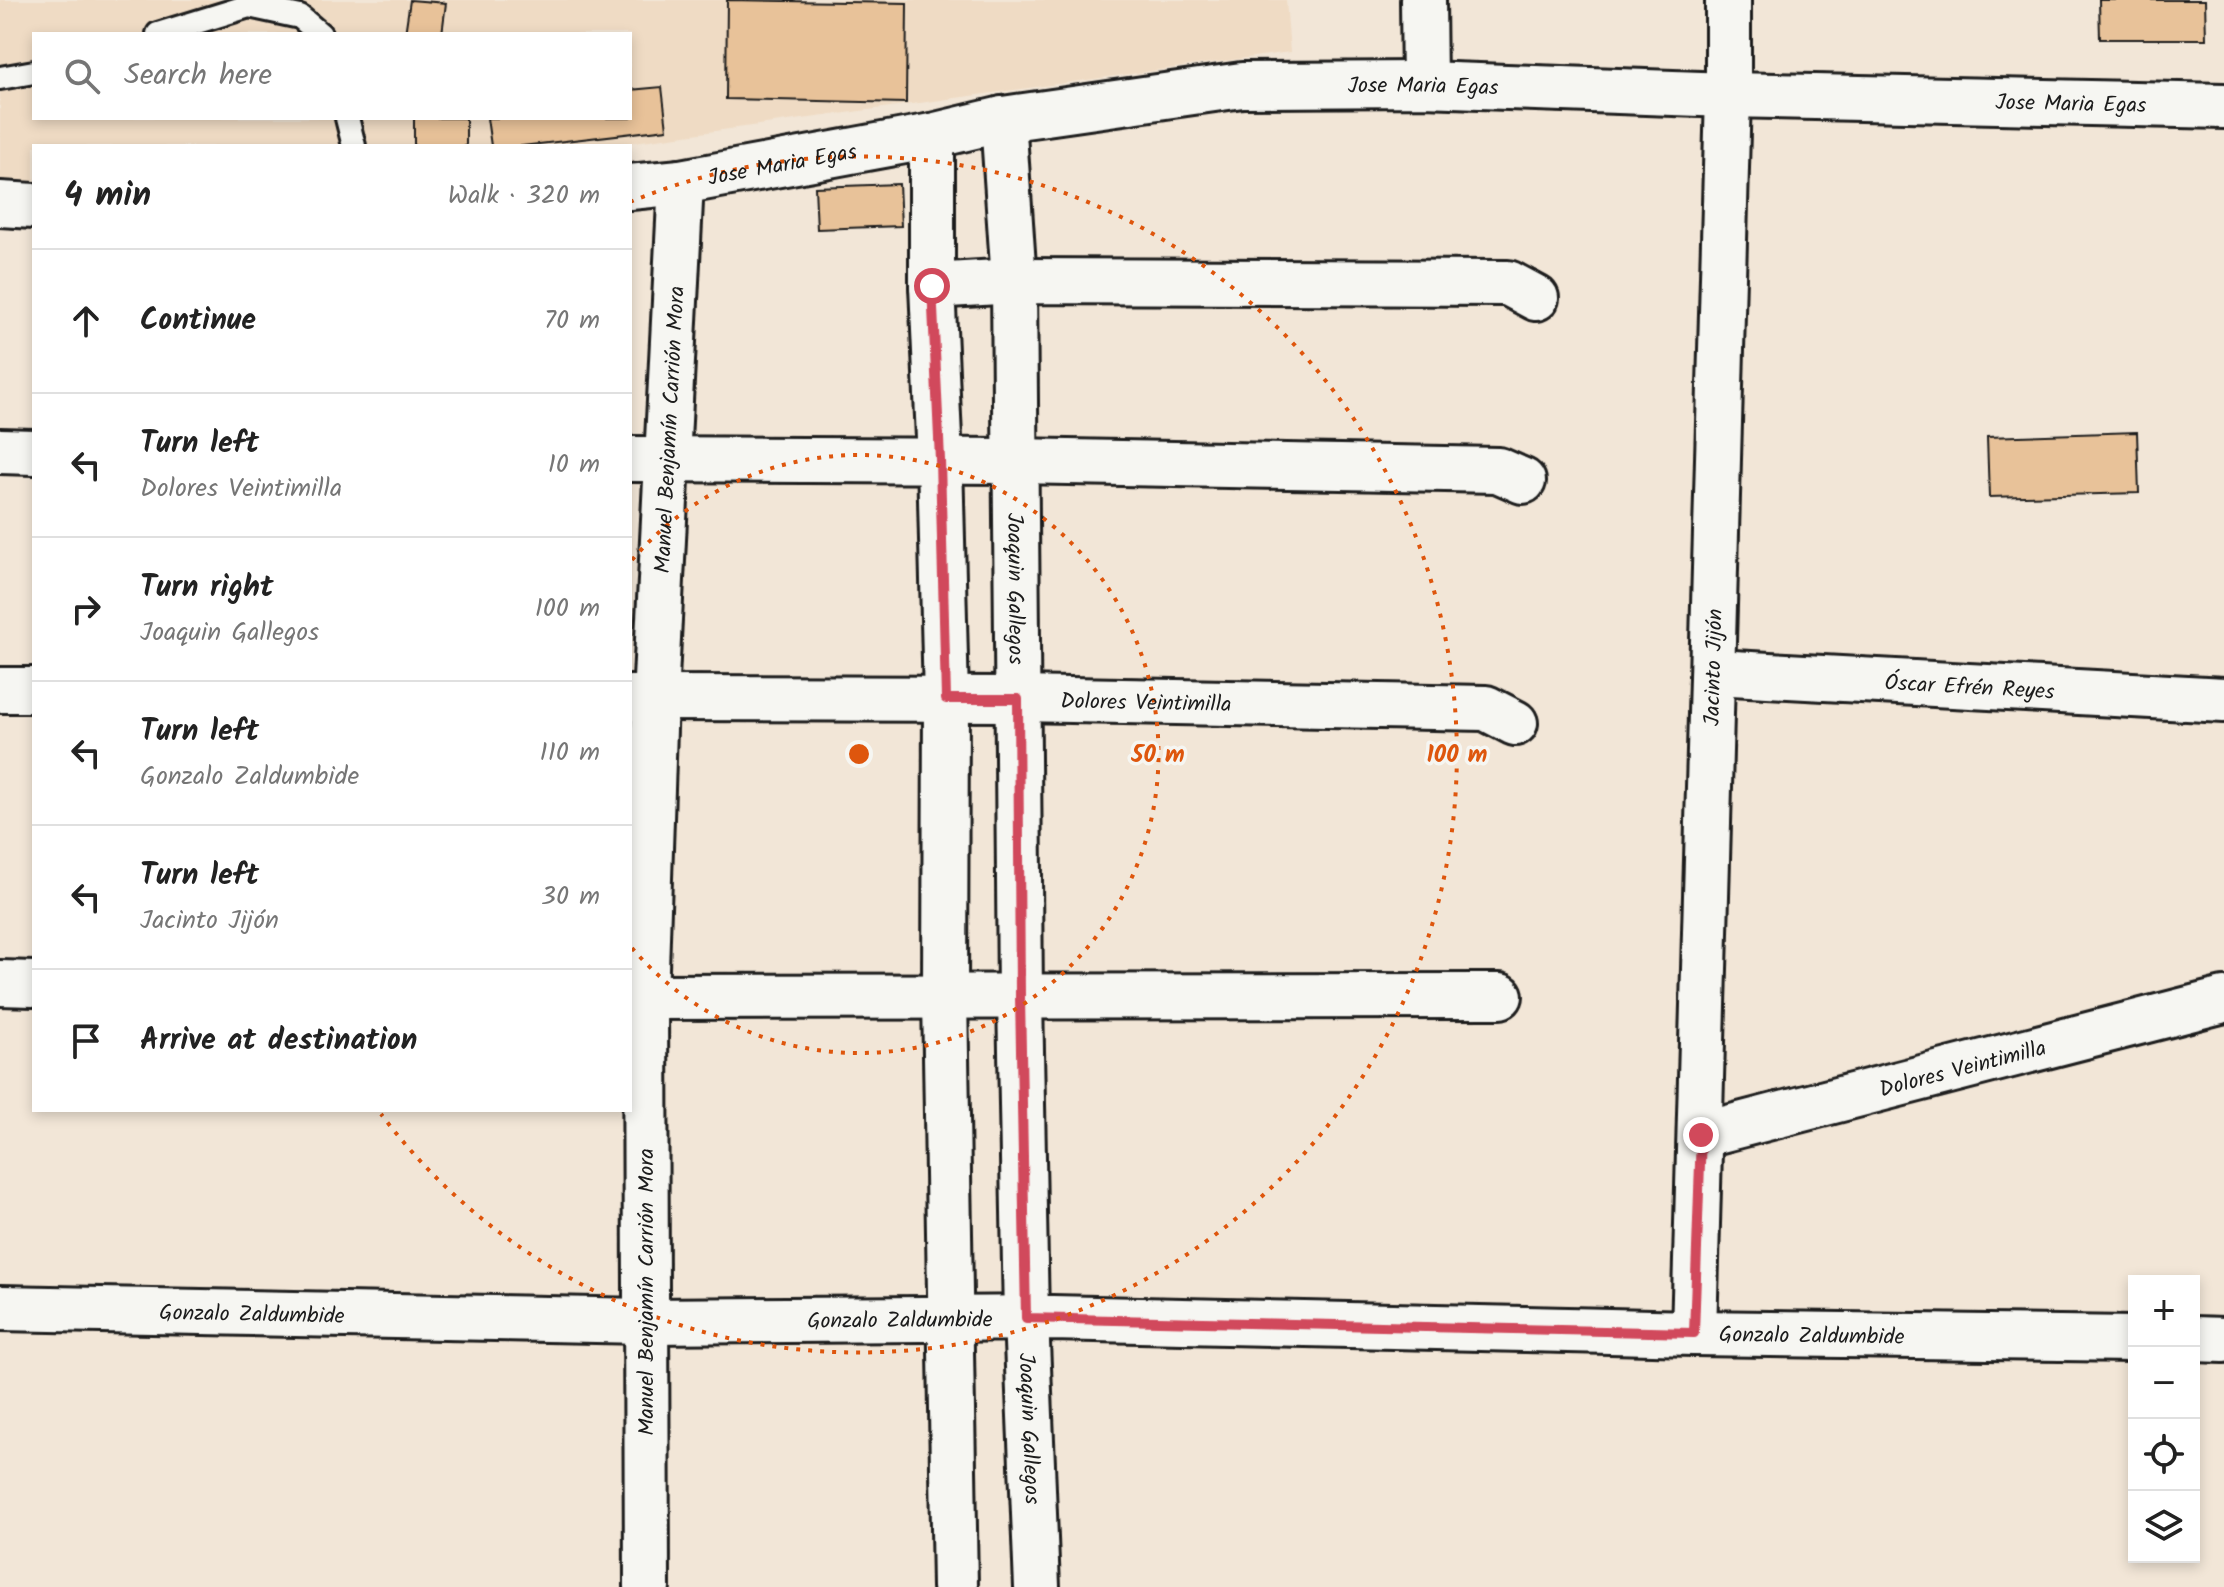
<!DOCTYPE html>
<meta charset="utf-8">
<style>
:root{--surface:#fff;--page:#f2f2f2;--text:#222;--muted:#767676;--line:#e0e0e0}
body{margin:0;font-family:Kalam,sans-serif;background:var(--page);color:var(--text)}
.controls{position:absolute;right:24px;bottom:24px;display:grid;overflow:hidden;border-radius:0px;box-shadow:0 4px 12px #0003}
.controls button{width:72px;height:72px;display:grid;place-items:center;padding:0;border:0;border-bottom:2px solid var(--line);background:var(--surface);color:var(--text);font:40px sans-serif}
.stop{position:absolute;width:24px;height:24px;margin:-18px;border:6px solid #d1495b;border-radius:50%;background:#fff}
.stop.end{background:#d1495b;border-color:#fff;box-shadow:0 2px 8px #0008}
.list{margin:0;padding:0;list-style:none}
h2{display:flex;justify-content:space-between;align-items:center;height:104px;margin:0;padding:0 32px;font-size:34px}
h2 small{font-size:26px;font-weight:400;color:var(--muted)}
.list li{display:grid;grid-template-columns:52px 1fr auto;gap:24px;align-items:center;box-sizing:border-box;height:144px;padding:0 32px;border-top:2px solid var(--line)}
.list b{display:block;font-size:30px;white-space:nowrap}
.list p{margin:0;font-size:26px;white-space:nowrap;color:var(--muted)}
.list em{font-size:26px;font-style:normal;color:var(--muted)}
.icon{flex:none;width:44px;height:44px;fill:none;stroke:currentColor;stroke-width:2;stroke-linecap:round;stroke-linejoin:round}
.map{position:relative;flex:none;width:2224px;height:1587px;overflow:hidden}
.search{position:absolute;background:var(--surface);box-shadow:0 4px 12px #0003;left:32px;top:32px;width:600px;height:88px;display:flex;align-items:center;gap:20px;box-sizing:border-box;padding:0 28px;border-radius:0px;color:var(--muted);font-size:30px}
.panel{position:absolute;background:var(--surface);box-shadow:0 4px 12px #0003;left:32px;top:144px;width:600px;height:968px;border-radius:0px}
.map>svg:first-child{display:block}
.built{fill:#efdbc4;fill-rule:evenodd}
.building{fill:#e8c299;stroke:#1c1c1c;stroke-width:2}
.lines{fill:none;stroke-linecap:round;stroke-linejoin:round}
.lane-casing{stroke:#1c1c1c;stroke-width:28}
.street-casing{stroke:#1c1c1c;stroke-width:50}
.lane{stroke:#f6f6f2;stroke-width:22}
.street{stroke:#f6f6f2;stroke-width:44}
.route{stroke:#d1495b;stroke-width:10}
.ring{fill:none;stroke:#de560d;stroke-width:4;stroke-dasharray:4 8}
.labels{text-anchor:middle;stroke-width:7;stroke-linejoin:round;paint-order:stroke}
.street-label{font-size:22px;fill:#1c1c1c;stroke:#f6f6f2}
.centre{fill:#de560d;stroke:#f6f6f2;stroke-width:4}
.ring-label{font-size:24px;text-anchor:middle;font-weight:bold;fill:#de560d;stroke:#f6f6f2;stroke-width:7;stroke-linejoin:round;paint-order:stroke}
</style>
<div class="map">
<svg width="2224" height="1587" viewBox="0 0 2224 1587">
<rect width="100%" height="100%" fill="#f2e6d7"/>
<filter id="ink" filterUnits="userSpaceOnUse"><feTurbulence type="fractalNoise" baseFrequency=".0125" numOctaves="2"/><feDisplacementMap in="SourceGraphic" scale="16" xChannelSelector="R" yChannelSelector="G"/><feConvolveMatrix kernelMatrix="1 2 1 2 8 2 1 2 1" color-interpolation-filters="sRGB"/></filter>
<g filter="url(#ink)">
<path class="built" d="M0,0h1286l4,52 -684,94h-572v38l-34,-1zM34,34h596v84h-596z"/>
<g class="building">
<polygon points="410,0 446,3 442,34 405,34"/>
<polygon points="727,0 907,3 906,103 726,99"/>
<polygon points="2099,0 2205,0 2206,39 2100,39"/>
<polygon points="662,87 667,129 522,146 491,146 487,118 630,118 630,90"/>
<rect x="414" y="118" width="52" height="28"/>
<polygon points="899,184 901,226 817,229 815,187"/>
<polygon points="2137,432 2139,493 1989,497 1987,437"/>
</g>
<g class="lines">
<defs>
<g id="lane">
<polyline points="158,34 249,6 300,17 320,34"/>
<polyline points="0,78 34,72"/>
<polyline points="347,118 354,146"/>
</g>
<g id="street">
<polyline points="1423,0 1424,84"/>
<path id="s1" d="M1003,119l11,162 6,716 6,321 11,269"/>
<polyline points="932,136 932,286 940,460 946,699 945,997 955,1587"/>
<path id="s2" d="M630,187l51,-5 251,-46 71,-17 239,-34 182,-1 304,11 496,11"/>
<polyline points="0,204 34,206"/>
<polyline points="932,286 1014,281 1508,283 1536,298"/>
<polyline points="0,451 34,452"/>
<polyline points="630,459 1015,461 1498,470 1523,481"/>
<path id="s3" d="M1714,672l510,28"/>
<polyline points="0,690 34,690"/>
<path id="s4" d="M630,698l388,1 468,9 29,15"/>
<polyline points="0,983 34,984"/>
<polyline points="630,997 1500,996"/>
<path id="s5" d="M1701,1135l523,-135"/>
<path id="s6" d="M0,1308l644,13 408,-3 642,15 440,6"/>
<path id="s7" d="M1694,1333l34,-1238v-95"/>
<polyline points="2194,1339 2224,1340"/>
<path id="s8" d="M647,1587l-2,-589 10,-299 26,-517"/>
</g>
</defs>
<use href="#lane" class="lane-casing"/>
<use href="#street" class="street-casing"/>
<use href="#lane" class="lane"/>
<use href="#street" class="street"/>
</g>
</g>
<g class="lines" filter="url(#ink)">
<polyline class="route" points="932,286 940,460 946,699 1018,699 1020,997 1026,1318 1694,1333 1701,1135"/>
</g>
<g class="ring">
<path d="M632 560A299 299 0 1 1 632 948"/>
<path d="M630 202A598 598 0 1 1 381 1114"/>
</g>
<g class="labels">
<g class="street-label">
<text dy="8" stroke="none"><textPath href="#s2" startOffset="802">Jose Maria Egas</textPath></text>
<text dy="8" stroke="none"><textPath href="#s2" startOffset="1450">Jose Maria Egas</textPath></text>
<text dy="8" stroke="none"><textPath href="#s2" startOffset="154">Jose Maria Egas</textPath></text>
<text dy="8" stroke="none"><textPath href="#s8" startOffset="1158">Manuel Benjamín Carrión Mora</textPath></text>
<text dy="8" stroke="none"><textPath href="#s1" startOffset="470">Joaquin Gallegos</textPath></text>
<text dy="8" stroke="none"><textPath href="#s7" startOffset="666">Jacinto Jijón</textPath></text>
<text dy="8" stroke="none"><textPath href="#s3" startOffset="256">Óscar Efrén Reyes</textPath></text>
<text dy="8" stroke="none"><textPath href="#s4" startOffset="516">Dolores Veintimilla</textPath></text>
<text dy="8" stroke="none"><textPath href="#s5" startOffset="270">Dolores Veintimilla</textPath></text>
<text transform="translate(645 1292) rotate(-90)" y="8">Manuel Benjamín Carrión Mora</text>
<text dy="8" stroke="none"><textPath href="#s6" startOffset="252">Gonzalo Zaldumbide</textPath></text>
<text dy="8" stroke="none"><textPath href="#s6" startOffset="900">Gonzalo Zaldumbide</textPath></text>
<text dy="8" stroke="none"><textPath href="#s6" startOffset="1812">Gonzalo Zaldumbide</textPath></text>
<text dy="8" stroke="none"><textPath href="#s1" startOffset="1310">Joaquin Gallegos</textPath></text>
</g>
</g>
<circle cx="859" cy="754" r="12" class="centre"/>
<g class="ring-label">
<text x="1158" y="762">50 m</text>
<text x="1457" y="762">100 m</text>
</g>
</svg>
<div class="controls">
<button>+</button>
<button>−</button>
<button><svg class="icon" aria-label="locate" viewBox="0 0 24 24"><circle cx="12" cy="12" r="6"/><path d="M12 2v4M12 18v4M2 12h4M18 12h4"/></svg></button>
<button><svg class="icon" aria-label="layers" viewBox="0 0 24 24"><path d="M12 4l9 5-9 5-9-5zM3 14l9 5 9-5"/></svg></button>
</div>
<div class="stop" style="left:932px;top:286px"></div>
<div class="stop end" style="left:1701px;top:1135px"></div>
<div class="search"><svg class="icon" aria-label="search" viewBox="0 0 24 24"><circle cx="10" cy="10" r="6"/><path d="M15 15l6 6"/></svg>Search here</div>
<section class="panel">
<h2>4 min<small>Walk · 320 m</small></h2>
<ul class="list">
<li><svg class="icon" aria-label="ahead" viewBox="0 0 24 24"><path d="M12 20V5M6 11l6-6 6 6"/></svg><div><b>Continue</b></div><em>70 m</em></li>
<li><svg class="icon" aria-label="left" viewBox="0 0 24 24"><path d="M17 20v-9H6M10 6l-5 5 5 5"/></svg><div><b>Turn left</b><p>Dolores Veintimilla</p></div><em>10 m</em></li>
<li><svg class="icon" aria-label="right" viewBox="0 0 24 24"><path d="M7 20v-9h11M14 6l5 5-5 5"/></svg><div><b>Turn right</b><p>Joaquin Gallegos</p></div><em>100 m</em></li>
<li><svg class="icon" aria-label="left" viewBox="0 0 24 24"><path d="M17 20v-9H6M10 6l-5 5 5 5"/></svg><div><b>Turn left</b><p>Gonzalo Zaldumbide</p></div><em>110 m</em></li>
<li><svg class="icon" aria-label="left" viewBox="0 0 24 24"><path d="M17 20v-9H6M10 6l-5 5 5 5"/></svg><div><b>Turn left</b><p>Jacinto Jijón</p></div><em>30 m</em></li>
<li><svg class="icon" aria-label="arrive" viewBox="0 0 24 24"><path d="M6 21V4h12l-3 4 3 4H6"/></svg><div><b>Arrive at destination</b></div></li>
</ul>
</section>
</div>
